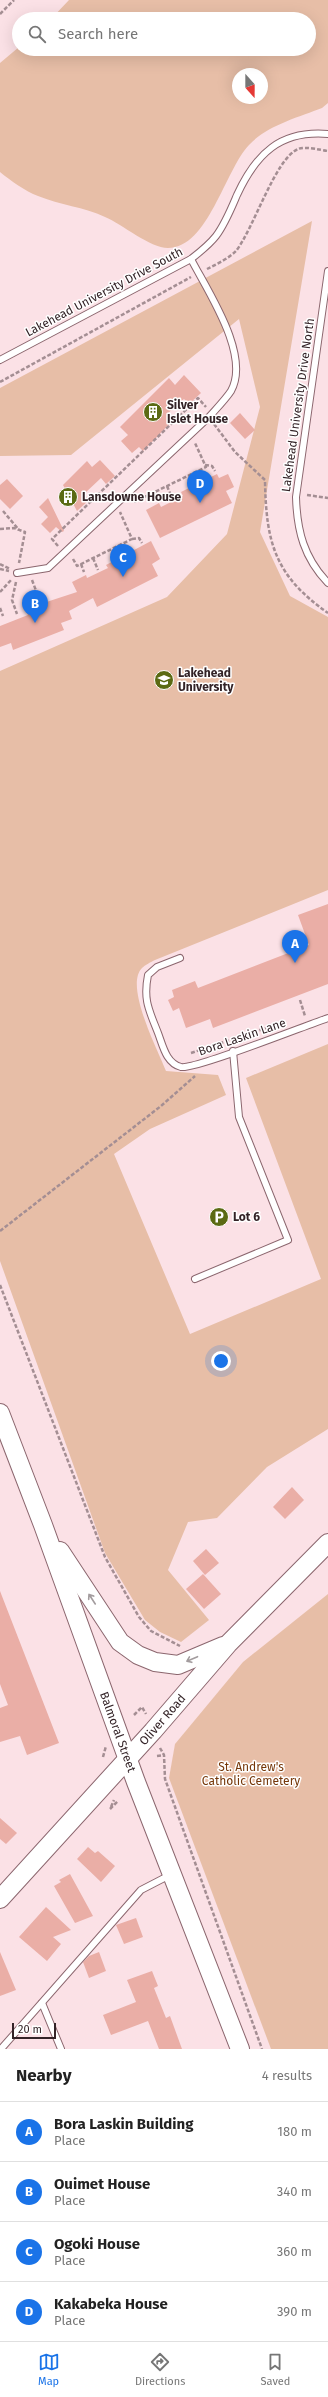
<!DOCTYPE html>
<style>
:root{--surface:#fff;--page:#f2f2f2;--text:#222;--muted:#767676;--line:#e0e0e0;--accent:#1a73e8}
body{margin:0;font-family:"Fira Sans",sans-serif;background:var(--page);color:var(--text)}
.compass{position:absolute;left:232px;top:68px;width:36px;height:36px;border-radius:50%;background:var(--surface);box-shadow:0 4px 16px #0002;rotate:159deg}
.scale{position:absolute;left:12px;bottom:10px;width:44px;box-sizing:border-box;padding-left:4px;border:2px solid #332327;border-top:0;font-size:11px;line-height:14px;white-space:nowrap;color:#332327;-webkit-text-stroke:3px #fff;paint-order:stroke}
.you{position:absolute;left:221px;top:1361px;width:14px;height:14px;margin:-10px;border:3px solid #fff;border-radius:50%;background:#1a73e8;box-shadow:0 0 0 6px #1a73e833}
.badge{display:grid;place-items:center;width:26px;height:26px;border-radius:50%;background:var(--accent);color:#fff;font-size:13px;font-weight:700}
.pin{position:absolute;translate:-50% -33px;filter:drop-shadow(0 1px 2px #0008)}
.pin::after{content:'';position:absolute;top:21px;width:14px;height:12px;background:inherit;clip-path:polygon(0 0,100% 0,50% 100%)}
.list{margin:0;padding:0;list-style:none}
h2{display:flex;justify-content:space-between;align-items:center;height:52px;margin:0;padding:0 16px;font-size:17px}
h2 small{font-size:13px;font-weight:400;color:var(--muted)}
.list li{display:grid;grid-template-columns:26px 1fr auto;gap:12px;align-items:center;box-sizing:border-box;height:60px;padding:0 16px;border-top:1px solid var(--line)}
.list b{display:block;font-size:15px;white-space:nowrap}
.list p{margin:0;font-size:13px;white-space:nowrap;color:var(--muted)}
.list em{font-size:13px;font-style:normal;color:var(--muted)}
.icon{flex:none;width:22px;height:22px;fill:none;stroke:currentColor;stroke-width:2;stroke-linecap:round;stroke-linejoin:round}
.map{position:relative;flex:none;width:328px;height:2049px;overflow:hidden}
.search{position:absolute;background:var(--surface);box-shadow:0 4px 16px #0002;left:12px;right:12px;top:12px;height:44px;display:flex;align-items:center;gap:10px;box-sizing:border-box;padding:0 14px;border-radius:22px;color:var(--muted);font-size:15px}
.sheet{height:292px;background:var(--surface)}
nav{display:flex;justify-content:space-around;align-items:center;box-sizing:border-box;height:56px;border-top:1px solid var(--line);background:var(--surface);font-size:11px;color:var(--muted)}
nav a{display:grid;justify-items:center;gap:2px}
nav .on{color:var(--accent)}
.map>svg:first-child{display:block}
.green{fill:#e7bea7;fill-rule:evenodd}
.building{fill:#eaaea6}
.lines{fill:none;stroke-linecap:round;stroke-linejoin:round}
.service-casing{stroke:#8b666e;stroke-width:8}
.secondary-casing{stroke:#8b666e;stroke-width:20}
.path{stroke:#a48e93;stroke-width:2.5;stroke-dasharray:4 2;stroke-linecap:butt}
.service{stroke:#fff;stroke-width:6}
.secondary{stroke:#fff;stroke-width:18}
.oneway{stroke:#a39c9e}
.labels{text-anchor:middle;stroke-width:3;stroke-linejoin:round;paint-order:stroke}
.street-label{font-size:12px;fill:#332327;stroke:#fff}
.poi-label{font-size:12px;font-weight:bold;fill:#332327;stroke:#fff;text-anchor:start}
.park-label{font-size:12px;fill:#753709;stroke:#fff}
</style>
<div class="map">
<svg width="328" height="2049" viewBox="0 0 328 2049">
<rect width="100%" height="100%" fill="#fbe1e6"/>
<g class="green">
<path d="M69,0h259v103l-6,5c-23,9 -56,18 -73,37 -24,25 -41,103 -81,103 -18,0 -46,-24 -63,-31 -21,-10 -45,-12 -67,-21 -13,-5 -27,-15 -38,-24v-109l19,-16 290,2v-30h-258zM238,74h24v24h-24z"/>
<path d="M312,221l-52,311 30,64 38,21v273l-173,70c-4,2 -10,5 -13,8 -18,18 16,82 24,103l52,4 8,20 -76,34 -36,25 76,180 131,-55 -75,-201 82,-34v385l-61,38 -50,51 -29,4 -20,48 41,50 -28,22 -21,-10 -15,-12 -40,-67 -105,-292v-590l167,-74 60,-63 33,-127 -21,-88 -168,136 -71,1v-68z"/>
<polygon points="328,1594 328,2049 271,2049 169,1778 175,1744 243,1662"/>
</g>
<g class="building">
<polygon points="184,375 201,393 189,404 184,399 167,414 173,420 155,439 143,451 139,447 132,453 121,441 128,435 120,427 169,378 175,385"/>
<polygon points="240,413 255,430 245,439 230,423"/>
<polygon points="100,460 115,476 106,484 101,478 84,494 89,500 77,511 63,485 87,461 92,467"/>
<polygon points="217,474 219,478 228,474 234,487 226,491 232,503 160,538 146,510 159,503 161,507 183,496 181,492"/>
<polygon points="7,479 23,496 10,509 0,499 0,485"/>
<polygon points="48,498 64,531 62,532 56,527 50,533 41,524 48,517 39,507"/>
<polygon points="151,541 160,559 152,564 158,576 97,607 93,598 69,611 72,619 61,623 64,630 13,650 11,643 0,647 0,626 28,615 25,609 77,592 72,582 86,575 87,578 108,568 106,565"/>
<polygon points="328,904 328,984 213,1028 210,1019 186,1028 179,1008 173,1011 168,1000 174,997 172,990 195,981 198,988 309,945 298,915"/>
<polygon points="292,1487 304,1500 285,1519 273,1507"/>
<polygon points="206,1549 219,1563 205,1575 193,1561"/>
<polygon points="203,1574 221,1594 204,1609 186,1589"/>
<polygon points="0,1591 59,1743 27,1755 20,1736 0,1742 0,1708 8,1705 0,1684"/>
<polygon points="0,1818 17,1833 6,1844 0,1839"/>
<polygon points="88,1847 95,1853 98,1851 115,1866 101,1882 77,1859"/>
<polygon points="70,1874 93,1916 75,1923 54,1886 61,1882 59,1880"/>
<polygon points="46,1907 71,1930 53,1937 61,1944 47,1961 19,1937"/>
<polygon points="136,1918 143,1937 124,1944 116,1925"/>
<polygon points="0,1952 16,1990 0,1996"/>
<polygon points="99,1952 106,1971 89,1978 83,1962 89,1956"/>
<polygon points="152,1971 158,1986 154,1988 166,2018 170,2016 182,2049 159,2049 148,2021 111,2035 103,2015 136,2002 127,1980"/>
</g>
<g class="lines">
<defs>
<g id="service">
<path d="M328,271l-32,226c1,34 8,61 32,86"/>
<path d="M0,360l191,-101c9,-7 18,-14 25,-23 9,-12 15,-27 21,-41 19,-41 43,-65 91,-61"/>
<path d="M17,573l31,-5 161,-151c7,-8 16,-17 22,-26 20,-36 -23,-99 -40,-132"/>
<path d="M180,958l-23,9 -9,8c-5,25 1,35 10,58 5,13 8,30 23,34 13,3 126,-42 147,-49"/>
<polyline points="195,1279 288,1240 239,1117 233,1051"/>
<polyline points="42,2003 61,2049"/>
<polyline points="1,2049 141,1890 170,1875"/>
</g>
<g id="secondary">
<path id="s1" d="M0,1413l43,112 93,257 104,267"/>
<polyline points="60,1551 120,1642 138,1655 155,1662 178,1665 223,1646"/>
<path id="s2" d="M0,1899l153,-168 75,-87 100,-101"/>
</g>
</defs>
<use href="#service" class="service-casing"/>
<use href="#secondary" class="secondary-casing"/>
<g class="path">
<polyline points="0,14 14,0"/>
<path d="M207,269c10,-5 22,-11 29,-18 18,-23 39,-92 62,-102 7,-3 22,1 30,2"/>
<polyline points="0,382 191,277"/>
<path d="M214,424l21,28 30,28c1,63 10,96 63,133"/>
<polyline points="205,465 212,466 215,471"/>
<polyline points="190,475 194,483"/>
<polyline points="167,486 172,498"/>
<polyline points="154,493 158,501"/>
<polyline points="307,495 328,498"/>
<polyline points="134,502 206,467 195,443"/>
<polyline points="3,511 19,530"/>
<polyline points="0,529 14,528 25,532 19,563"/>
<polyline points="132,539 139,538 142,543"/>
<polyline points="58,546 52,539 198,398 206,407"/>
<polyline points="117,546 120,555"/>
<polyline points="93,558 98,570"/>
<polyline points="73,559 77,566 132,539 120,512"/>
<polyline points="0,564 10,569"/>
<polyline points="81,564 84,572"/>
<polyline points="0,569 9,571"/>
<polyline points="32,580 40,601"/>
<polyline points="16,582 12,600 17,614"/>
<polyline points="0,592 12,579"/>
<polyline points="0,608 3,616"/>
<polyline points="300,1000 305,1016"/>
<polyline points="191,1053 266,1028"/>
<polyline points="0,1231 161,1106 195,1076"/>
<polyline points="0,1285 105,1557 139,1617 151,1631 180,1646"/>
<polyline points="134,1715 142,1707 146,1714"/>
<polyline points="160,1748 164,1755 165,1779 262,2049"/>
<polyline points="157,1756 164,1755"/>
<polyline points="103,1757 106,1746"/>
<polyline points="111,1807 114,1800"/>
<polyline points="110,1809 118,1801"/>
</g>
<use href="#service" class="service"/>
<use href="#secondary" class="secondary"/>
</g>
<defs><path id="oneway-shaft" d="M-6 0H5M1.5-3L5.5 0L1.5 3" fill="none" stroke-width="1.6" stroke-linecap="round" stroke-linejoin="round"/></defs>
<g class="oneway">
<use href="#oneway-shaft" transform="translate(92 1599) rotate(-123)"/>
<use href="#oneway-shaft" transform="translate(192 1659) rotate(157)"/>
</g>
<defs>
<symbol id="building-disc" viewBox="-11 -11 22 22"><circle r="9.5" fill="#5b6a13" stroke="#fff"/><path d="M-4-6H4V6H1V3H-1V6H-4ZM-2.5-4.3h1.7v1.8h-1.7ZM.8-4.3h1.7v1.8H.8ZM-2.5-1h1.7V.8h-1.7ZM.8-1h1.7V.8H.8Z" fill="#fff"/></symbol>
<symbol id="university-disc" viewBox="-11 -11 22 22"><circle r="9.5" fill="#5b6a13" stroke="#fff"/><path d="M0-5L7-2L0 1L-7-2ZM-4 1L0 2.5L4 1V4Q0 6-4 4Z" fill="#fff"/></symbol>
<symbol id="parking-disc" viewBox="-11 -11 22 22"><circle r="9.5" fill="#5b6a13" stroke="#fff"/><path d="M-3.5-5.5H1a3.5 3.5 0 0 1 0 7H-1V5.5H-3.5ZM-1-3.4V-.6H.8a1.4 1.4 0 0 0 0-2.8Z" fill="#fff"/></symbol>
</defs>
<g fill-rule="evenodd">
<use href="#building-disc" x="142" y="401" width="22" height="22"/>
<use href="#building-disc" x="57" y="486" width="22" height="22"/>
<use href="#university-disc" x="153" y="669" width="22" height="22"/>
<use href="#parking-disc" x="208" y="1206" width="22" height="22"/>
</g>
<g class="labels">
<g class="street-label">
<text transform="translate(104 292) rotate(-28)" y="4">Lakehead University Drive South</text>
<text transform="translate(298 405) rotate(-82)" y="4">Lakehead University Drive North</text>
<text transform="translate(242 1037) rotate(-19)" y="4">Bora Laskin Lane</text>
<text dy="4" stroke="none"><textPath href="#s2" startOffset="242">Oliver Road</textPath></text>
<text dy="4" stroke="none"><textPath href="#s1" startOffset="340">Balmoral Street</textPath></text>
</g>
<g class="poi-label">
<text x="167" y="409">Silver<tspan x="167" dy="14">Islet House</tspan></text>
<text x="82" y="501">Lansdowne House</text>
<text x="178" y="677">Lakehead<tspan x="178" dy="14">University</tspan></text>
<text x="233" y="1221">Lot 6</text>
</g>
<g class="park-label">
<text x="251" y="1771">St. Andrew's<tspan x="251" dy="14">Catholic Cemetery</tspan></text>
</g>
</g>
</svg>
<svg class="compass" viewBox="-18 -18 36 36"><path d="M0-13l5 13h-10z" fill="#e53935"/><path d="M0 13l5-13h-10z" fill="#767676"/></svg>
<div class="scale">20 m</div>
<div class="you"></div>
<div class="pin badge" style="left:295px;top:963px">A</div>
<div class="pin badge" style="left:35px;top:623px">B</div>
<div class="pin badge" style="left:123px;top:577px">C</div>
<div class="pin badge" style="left:200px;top:503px">D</div>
<div class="search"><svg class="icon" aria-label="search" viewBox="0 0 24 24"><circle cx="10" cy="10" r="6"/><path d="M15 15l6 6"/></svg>Search here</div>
</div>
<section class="sheet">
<h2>Nearby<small>4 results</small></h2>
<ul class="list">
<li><span class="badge">A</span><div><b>Bora Laskin Building</b><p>Place</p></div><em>180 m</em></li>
<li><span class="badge">B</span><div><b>Ouimet House</b><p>Place</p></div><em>340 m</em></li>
<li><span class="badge">C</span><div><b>Ogoki House</b><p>Place</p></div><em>360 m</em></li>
<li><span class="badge">D</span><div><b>Kakabeka House</b><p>Place</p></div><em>390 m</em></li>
</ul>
</section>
<nav>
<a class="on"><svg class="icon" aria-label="map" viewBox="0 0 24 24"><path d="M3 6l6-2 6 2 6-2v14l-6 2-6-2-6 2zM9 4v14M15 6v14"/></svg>Map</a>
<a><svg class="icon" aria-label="directions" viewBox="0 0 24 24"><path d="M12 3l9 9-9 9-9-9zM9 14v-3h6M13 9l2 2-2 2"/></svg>Directions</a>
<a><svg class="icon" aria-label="saved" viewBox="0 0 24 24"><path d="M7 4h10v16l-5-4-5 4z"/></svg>Saved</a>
</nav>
